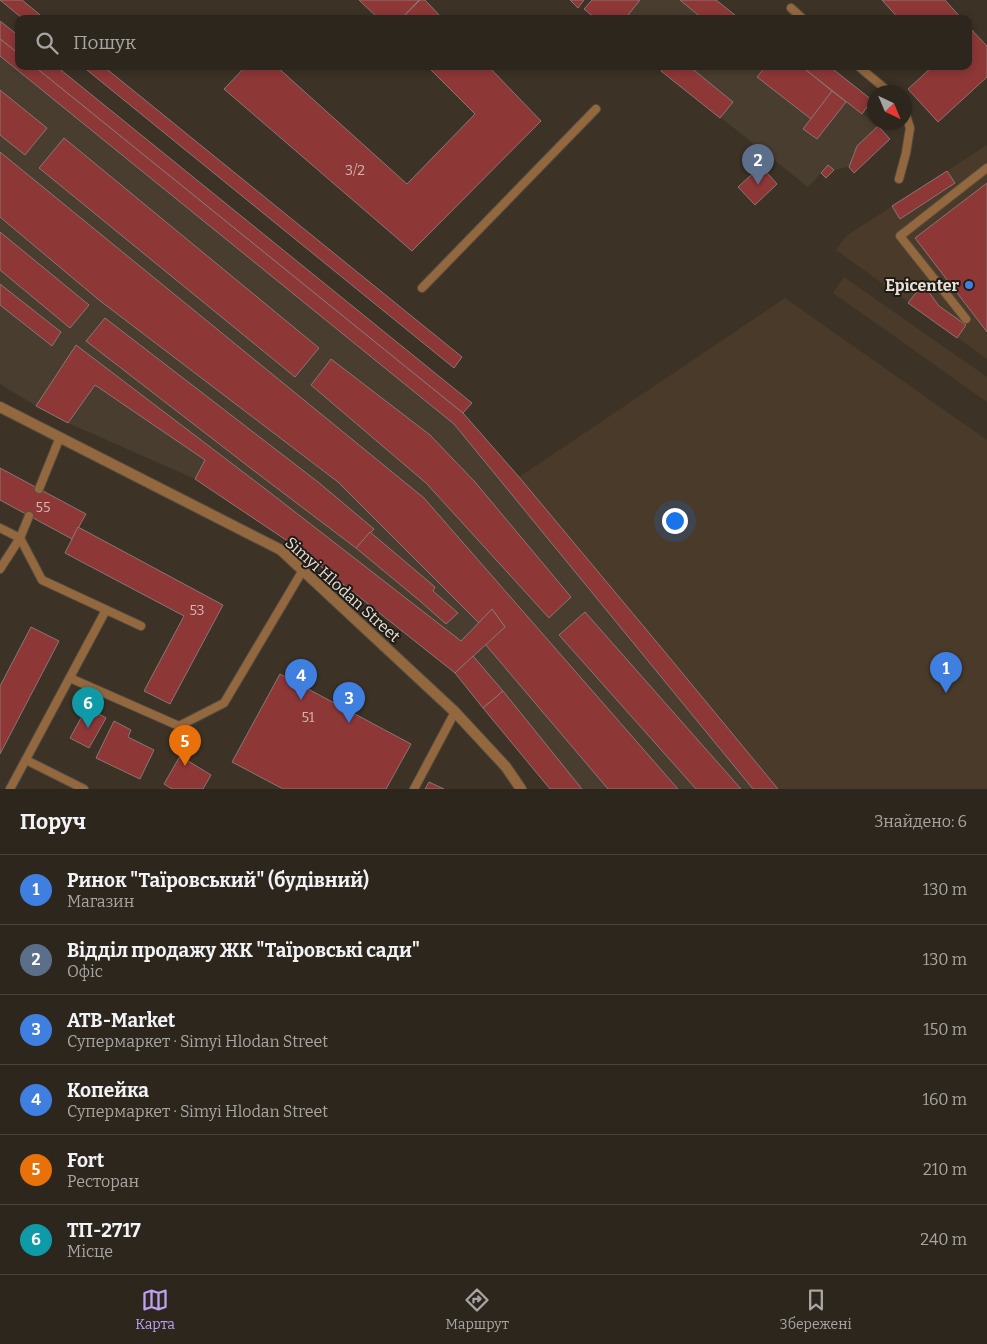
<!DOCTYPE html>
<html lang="uk">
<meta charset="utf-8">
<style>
:root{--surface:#2d261c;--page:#393229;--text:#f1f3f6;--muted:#a7a5a3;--line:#48433b;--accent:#bca0f2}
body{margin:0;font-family:Bitter,serif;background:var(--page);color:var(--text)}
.compass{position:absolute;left:867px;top:85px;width:45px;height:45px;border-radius:50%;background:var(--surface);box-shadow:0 2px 8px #0003;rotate:136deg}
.you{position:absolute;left:674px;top:520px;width:18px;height:18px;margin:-12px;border:4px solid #fff;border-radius:50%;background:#1a73e8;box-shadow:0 0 0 8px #1a73e833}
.badge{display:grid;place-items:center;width:32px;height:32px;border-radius:50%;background:var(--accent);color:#fff;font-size:16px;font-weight:700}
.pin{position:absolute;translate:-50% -41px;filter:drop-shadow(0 1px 2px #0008)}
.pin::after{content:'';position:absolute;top:26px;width:18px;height:15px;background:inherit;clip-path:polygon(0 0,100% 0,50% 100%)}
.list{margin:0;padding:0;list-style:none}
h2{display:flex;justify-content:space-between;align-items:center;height:65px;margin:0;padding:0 20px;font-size:21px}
h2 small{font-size:16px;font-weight:400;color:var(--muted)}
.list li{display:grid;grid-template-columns:32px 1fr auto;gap:15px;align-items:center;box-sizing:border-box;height:70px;padding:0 20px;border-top:1px solid var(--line)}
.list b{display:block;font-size:19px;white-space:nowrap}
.list p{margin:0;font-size:16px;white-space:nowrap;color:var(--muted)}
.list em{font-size:16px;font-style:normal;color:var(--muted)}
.icon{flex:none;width:28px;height:28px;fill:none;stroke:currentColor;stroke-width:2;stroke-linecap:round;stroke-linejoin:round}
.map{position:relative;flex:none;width:987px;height:789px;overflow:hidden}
.search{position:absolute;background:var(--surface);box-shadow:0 2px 8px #0003;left:15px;right:15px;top:15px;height:55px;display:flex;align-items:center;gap:12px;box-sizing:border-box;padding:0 18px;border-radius:10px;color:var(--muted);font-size:19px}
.sheet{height:485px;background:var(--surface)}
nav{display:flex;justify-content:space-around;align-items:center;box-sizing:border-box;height:70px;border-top:1px solid var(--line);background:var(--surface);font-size:14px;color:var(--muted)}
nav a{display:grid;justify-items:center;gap:2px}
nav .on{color:var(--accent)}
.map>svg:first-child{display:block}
.built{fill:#493a29}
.industrial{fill:#483d2e}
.building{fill:#8e3737;stroke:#8a7675}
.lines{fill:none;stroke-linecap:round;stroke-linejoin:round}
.service-casing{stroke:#574e43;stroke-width:10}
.tertiary-casing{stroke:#574e43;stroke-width:12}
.service{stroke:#94683f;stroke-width:8}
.tertiary{stroke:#94683f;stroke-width:10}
.shop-dot{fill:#3f7fe0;stroke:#201b15;stroke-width:2}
.labels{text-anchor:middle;stroke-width:4;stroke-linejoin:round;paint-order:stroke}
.number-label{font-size:14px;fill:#d1b6b0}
.poi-label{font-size:16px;font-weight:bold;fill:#e7e1d9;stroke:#201b15;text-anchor:end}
.street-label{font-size:16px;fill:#e7e1d9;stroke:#201b15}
</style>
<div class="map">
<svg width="987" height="789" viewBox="0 0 987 789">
<rect width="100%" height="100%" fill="#3c3226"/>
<g class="built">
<polygon points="987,145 987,359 836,250 843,240 849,234"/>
<polygon points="844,277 987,377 987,402 833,293"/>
<polygon points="785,298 987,440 987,789 778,789 660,646 519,477"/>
</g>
<g class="industrial">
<polygon points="592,0 716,0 740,19 596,19 584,9"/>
<polygon points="0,39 19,66 34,66 519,477 660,646 778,789 550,789 455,673 295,546 195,479 68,423 36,406 0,384"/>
<polygon points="656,66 801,66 878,126 890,139 854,173 848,167 834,170 826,178 821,173 808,187"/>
</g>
<g class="building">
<polygon points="0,0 22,0 45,19 23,19"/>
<polygon points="359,0 419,0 401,19 379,19"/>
<polygon points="420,0 425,0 443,19 401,19"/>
<polygon points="570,0 584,0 578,8"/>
<polygon points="592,0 640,0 625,19 596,19 584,9"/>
<polygon points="680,0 716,0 740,19 703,19"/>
<polygon points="882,0 945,0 962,19 899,19"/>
<polygon points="0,21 19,36 19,54 0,39"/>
<polygon points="968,26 987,46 987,77 938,122 908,89 933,66 968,66"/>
<polygon points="0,39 19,54 19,66 34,66 463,413 519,477 660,646 778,789 753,789 454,424 0,56"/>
<polygon points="34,66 56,66 472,403 463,413"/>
<polygon points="82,66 103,66 462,357 454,368"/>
<polygon points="246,66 276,66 407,184 475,114 427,66 488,66 541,121 412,251 224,89"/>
<polygon points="664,66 689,66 733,102 720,118 661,71"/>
<polygon points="766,66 801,66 832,91 811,119 757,77"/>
<polygon points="801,66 829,66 872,100 862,114"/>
<polygon points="0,90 47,128 25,155 0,135"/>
<polygon points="832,91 846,102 817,139 803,129"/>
<polygon points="878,126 890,139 854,173 849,167 857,146"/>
<polygon points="64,138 319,348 295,377 39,168"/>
<polygon points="0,152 424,498 678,789 608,789 485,644 505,627 492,609 479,623 338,482 99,300 0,217"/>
<polygon points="828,165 834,170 826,178 821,173"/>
<polygon points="761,166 777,184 755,205 738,187"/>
<polygon points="947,171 955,183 900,219 892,206"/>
<polygon points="987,183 987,332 915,238"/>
<polygon points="0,232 89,305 70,328 0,270"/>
<polygon points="0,284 61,332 52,346 0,305"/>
<polygon points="923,284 939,306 966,325 957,338 908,303"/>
<polygon points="105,318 318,482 374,529 356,548 253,470 86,341"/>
<polygon points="76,345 268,491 461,641 492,609 505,627 455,673 295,546 195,479 205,460 95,385 68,423 36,406"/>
<polygon points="331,359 430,435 475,482 571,597 549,618 426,483 311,385"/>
<polygon points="0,468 86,514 72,539 0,500"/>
<polygon points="78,527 223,605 170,704 144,691 184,616 65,553"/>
<polygon points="370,532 435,587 433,591 458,613 446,624 420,601 356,548"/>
<polygon points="585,612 741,789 696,789 559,635"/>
<polygon points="31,627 59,641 0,754 0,686"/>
<polygon points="473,656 503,691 483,708 455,673"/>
<polygon points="280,674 411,744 386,789 283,789 232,762"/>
<polygon points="503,691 582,789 550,789 483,708"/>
<polygon points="87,707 106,718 89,748 70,738"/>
<polygon points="114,721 131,730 128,737 154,750 140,779 96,758"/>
<polygon points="180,756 211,775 203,789 172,789 164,784"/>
<polygon points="429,782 444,789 425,789"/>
</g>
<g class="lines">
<defs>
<g id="service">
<polyline points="791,8 803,19"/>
<polyline points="858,66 889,92"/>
<polyline points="899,179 906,153 910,128 904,109"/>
<polyline points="422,288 596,109"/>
<polyline points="966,319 900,236 987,168"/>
<polyline points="39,489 60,437"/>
<polyline points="0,528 20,538 42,580 141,626"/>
<polyline points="0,569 20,538 29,516"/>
<polyline points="70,678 179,726 224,703 303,570"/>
<polyline points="26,760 84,789"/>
<polyline points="10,789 106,610"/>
<polyline points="414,789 455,712"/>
</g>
<polyline id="tertiary" points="0,407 281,550 455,712 506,767 521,789"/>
</defs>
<use href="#service" class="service-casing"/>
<use href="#tertiary" class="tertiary-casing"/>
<use href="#service" class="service"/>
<use href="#tertiary" class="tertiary"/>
</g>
<circle class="shop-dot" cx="969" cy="285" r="5"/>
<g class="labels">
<g class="number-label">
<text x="355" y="175">3/2</text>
<text x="43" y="512">55</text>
<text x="197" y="615">53</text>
<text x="308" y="722">51</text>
</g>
<g class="poi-label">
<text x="959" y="291">Epicenter</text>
</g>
<g class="street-label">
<text transform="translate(343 589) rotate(42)" y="6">Simyi Hlodan Street</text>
</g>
</g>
</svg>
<svg class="compass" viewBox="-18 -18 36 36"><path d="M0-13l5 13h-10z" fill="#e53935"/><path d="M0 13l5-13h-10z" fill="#a7a5a3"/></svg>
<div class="you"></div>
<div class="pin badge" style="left:946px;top:693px;background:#3f7fe0">1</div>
<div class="pin badge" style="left:758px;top:185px;background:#5c6f8a">2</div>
<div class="pin badge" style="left:349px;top:723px;background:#3f7fe0">3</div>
<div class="pin badge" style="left:301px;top:700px;background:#3f7fe0">4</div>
<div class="pin badge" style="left:185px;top:766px;background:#e8710a">5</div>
<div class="pin badge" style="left:88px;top:728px;background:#0f9aa8">6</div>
<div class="search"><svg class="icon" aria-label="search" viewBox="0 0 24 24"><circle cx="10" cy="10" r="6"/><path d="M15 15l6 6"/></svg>Пошук</div>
</div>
<section class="sheet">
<h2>Поруч<small>Знайдено: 6</small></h2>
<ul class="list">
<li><span class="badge" style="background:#3f7fe0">1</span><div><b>Ринок &quot;Таїровський&quot; (будівний)</b><p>Магазин</p></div><em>130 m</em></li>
<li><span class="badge" style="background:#5c6f8a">2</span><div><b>Відділ продажу ЖК &quot;Таїровські сади&quot;</b><p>Офіс</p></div><em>130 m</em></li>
<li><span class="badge" style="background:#3f7fe0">3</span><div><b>ATB-Market</b><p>Супермаркет · Simyi Hlodan Street</p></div><em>150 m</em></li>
<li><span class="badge" style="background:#3f7fe0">4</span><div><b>Копейка</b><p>Супермаркет · Simyi Hlodan Street</p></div><em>160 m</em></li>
<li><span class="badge" style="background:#e8710a">5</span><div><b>Fort</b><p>Ресторан</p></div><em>210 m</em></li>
<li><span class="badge" style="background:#0f9aa8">6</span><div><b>ТП-2717</b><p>Місце</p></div><em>240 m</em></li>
</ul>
</section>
<nav>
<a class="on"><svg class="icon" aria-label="map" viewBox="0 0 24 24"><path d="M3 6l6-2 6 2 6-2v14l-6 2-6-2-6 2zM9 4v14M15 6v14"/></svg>Карта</a>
<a><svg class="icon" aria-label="directions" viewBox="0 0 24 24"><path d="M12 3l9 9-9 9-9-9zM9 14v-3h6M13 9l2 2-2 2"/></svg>Маршрут</a>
<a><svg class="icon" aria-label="saved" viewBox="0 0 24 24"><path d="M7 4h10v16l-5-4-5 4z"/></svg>Збережені</a>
</nav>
